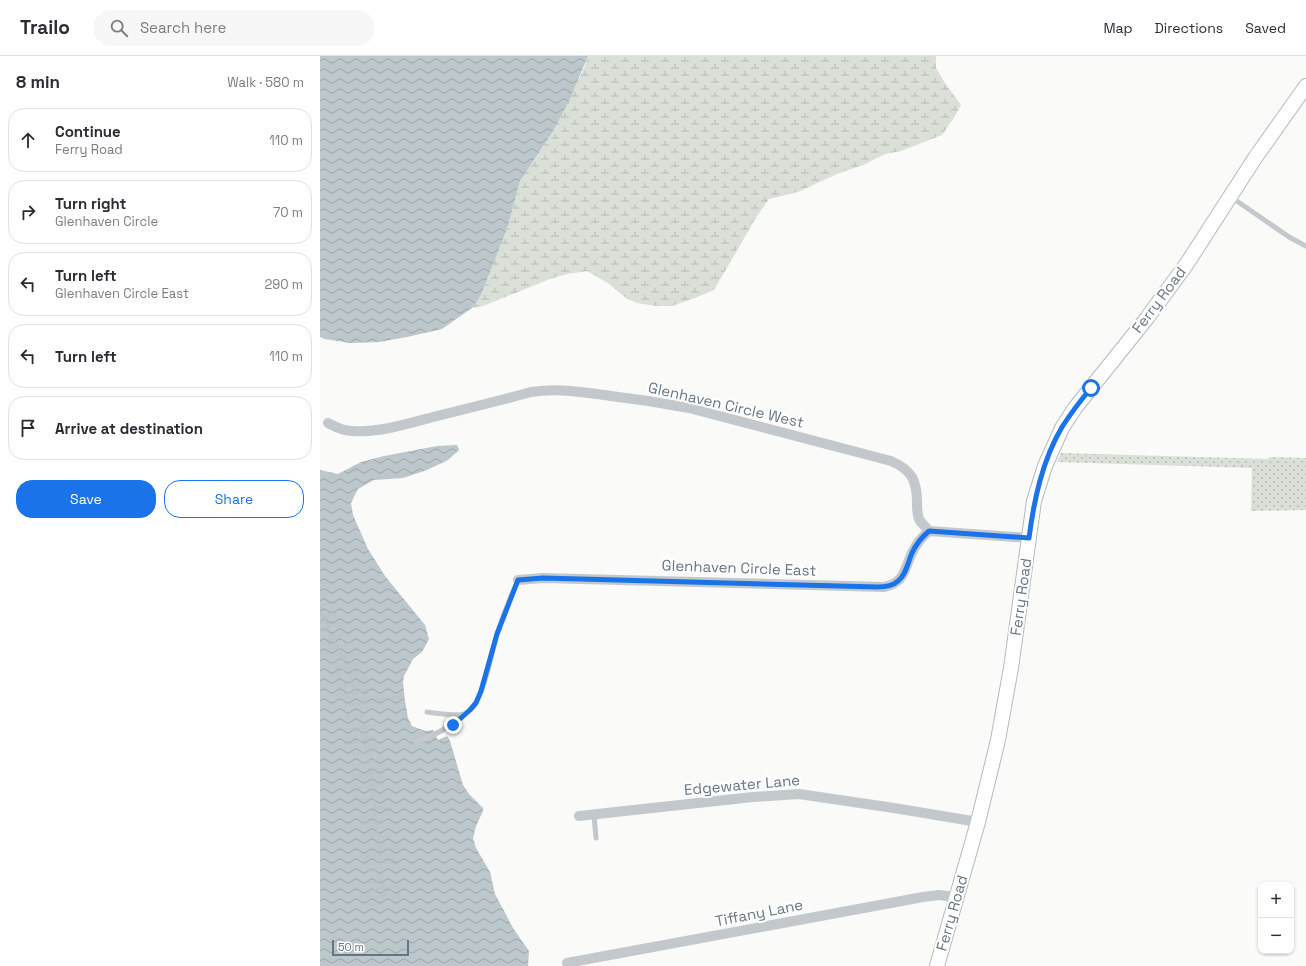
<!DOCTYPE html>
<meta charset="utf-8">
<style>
:root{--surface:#fff;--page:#f7f7f7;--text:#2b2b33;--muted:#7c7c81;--line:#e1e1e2;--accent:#1a73e8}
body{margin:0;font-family:"Space Grotesk",sans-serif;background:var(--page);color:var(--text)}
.controls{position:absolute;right:12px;bottom:12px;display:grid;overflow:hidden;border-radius:8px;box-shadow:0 1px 3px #0004}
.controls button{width:36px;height:36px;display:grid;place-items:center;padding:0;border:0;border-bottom:1px solid var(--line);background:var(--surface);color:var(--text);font:20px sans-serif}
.scale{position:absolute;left:12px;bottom:10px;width:77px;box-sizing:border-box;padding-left:4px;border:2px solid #657683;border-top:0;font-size:11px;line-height:14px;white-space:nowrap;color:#657683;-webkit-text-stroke:3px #fff;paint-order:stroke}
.stop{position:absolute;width:12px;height:12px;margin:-9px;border:3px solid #1a73e8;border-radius:50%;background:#fff}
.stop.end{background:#1a73e8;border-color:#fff;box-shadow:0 1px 4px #0008}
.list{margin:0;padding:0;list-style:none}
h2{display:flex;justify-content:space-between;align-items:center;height:52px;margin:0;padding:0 16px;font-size:17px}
h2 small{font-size:13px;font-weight:400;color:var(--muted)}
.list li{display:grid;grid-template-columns:26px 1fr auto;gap:12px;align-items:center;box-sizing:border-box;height:64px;margin:0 8px 8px;padding:0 8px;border:1px solid var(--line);border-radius:16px}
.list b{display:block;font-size:15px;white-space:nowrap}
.list p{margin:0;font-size:13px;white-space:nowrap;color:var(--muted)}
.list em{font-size:13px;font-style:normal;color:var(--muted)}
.actions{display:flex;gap:8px;padding:12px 16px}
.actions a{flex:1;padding:9px 0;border:1px solid var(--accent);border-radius:16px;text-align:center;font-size:14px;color:var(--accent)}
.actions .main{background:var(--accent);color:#fff}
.icon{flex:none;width:22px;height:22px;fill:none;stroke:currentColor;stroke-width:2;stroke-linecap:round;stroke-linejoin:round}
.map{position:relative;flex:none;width:986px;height:910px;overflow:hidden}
header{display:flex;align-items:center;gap:24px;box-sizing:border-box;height:56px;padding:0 20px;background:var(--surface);border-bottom:1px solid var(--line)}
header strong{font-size:19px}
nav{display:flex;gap:22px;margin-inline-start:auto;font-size:14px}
.search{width:280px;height:36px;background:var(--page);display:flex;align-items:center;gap:10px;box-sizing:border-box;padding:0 14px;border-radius:16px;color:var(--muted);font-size:15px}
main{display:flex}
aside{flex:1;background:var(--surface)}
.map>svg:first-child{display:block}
.grass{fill:url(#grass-dots)}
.wetland{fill:url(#wetland-marsh)}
.water{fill:url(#water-waves)}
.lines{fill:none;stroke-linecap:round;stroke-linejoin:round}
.secondary-casing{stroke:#b3babf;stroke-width:16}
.path{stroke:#bbbfc2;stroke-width:2;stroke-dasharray:2 2;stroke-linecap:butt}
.service{stroke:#c3c8cc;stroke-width:5}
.minor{stroke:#c3c8cc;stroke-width:10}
.secondary{stroke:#fff;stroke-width:14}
.route{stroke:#1a73e8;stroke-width:5}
.labels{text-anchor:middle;stroke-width:4;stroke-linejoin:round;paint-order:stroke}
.street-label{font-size:15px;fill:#657683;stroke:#fff}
</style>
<header>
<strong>Trailo</strong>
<div class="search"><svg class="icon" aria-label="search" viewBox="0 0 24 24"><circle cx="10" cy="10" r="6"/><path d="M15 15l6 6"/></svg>Search here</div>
<nav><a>Map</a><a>Directions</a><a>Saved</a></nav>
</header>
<main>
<aside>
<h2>8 min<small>Walk · 580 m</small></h2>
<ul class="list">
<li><svg class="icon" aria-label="ahead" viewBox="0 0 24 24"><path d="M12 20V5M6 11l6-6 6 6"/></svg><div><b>Continue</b><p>Ferry Road</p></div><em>110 m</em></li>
<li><svg class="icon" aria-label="right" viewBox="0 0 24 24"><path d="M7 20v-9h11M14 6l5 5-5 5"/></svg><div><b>Turn right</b><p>Glenhaven Circle</p></div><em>70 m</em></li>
<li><svg class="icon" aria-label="left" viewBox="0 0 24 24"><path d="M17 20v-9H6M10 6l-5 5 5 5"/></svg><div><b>Turn left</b><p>Glenhaven Circle East</p></div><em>290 m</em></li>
<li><svg class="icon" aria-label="left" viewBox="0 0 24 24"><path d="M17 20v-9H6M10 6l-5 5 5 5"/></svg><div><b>Turn left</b></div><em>110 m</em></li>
<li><svg class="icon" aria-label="arrive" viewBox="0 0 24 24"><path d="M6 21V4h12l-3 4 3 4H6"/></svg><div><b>Arrive at destination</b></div></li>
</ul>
<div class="actions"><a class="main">Save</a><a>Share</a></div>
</aside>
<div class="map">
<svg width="986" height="910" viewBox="0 0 986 910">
<defs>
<pattern id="grass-dots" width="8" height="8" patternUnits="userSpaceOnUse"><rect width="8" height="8" fill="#dadfd7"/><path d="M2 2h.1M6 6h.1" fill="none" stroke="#b4b9b4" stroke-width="1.8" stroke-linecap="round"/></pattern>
<pattern id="wetland-marsh" width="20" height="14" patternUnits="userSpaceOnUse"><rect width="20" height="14" fill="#dadfd7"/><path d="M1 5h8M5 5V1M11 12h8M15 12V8" fill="none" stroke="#b4b9b4"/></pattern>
<pattern id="water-waves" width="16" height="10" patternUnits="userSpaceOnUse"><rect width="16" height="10" fill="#bbc7cb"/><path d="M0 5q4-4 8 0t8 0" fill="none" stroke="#9ca6aa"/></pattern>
</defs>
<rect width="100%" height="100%" fill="#fafaf8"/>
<polygon class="grass" points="741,397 948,403 949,401 986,402 986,454 931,455 932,412 737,406"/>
<polygon class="wetland" points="268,0 616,0 616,12 625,27 641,49 635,60 622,79 581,95 565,98 543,109 517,118 478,136 449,143 437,160 394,234 375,242 352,250 337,250 317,247 306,242 288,227 267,215 247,218 230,223 163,250 152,252 161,239 187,173 200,125 232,77 264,12"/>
<g class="water">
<polygon points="0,0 268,0 249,45 232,77 200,125 187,173 161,239 152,252 122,273 87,281 59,286 30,287 5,283 0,281"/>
<polygon points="137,389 139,394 128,404 107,414 83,422 54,424 38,433 31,447 33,459 48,493 65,520 105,569 109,583 102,596 93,603 84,620 83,626 85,645 88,662 92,670 105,675 113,674 118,684 127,680 130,685 143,729 149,738 163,752 163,755 156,770 153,782 156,792 170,816 175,838 193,872 209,895 208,910 0,910 0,414 18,418 41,406 64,400 117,390"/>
</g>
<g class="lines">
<defs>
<polyline id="secondary" points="617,910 658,766 678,684 691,612 714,445 725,410 742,372 755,352 827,262 866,209 935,102 986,30"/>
</defs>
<use href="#secondary" class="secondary-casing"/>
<g class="path">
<polyline points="0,526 1,525"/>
<polyline points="0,539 6,536"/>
<polyline points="0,551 11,546"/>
<polyline points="0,552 30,618 39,648 54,741 64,847"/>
<polyline points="4,561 15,556"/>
<polyline points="0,565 5,563"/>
<polyline points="0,575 20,566"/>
<polyline points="1,588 25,577"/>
<polyline points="6,597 30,587"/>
<polyline points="10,608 34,597"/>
<polyline points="15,618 39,607"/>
<polyline points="30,618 41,614"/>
<polyline points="34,628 45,623"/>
<polyline points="20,631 33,625"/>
<polyline points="25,650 82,640"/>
<polyline points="41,659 27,662 23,638 48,634"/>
<polyline points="29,674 55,669"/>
<polyline points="31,687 57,681"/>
<polyline points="33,699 59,693"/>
<polyline points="34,710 60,703"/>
<polyline points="36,721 62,715"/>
<polyline points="38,732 65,728"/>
<polyline points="40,744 66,739"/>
<polyline points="55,753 68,751"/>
<polyline points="57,766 69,764"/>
<polyline points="42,767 56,765"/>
<polyline points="44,779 57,776"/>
<polyline points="58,782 71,780"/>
<polyline points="59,794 73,792"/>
<polyline points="46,801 59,799"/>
<polyline points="60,806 74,804"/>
<polyline points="48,815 60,813"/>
<polyline points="49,827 61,825"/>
<polyline points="50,850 48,835 77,830 79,845"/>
</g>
<g class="service">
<polyline points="911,141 969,181 986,190"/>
<path d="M107,656c9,1 33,5 39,1 18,-10 25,-59 31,-79 6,-18 13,-37 21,-54"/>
<path d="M96,686c18,-6 33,-14 48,-27"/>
<polyline points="274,759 276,782"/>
</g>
<g class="minor">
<path d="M8,367c8,4 15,8 23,8 27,2 56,-7 82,-14 33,-8 66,-16 98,-25 27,-4 53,0 80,4 26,3 52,7 78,12l202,53c21,9 26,20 26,42 0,5 0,11 2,16 2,4 7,8 10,12"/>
<polyline points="609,475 709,482"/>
<path d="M198,524l25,-2 341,9c21,-4 20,-18 28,-34 4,-9 10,-16 17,-22"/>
<polyline points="259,760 433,741 479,738 574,752 658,766"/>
<polyline points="247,907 603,841 619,839 636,841"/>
</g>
<use href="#secondary" class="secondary"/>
</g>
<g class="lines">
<path class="route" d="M133,669l17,-15 6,-7 5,-12 16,-57 21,-54 25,-2 334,9c7,0 16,-1 21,-6 8,-6 10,-19 14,-28 4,-9 10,-16 17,-22l100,7c5,-38 13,-77 33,-111 9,-14 19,-27 29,-39"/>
</g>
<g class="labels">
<g class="street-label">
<text transform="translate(839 244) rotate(-53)" y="5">Ferry Road</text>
<text transform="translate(406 349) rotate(13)" y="5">Glenhaven Circle West</text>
<text transform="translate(419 512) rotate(2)" y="5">Glenhaven Circle East</text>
<text transform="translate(701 541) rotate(-82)" y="5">Ferry Road</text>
<text transform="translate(422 729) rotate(-5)" y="5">Edgewater Lane</text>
<text transform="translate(439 857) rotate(-11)" y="5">Tiffany Lane</text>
<text transform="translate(632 857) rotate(-74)" y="5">Ferry Road</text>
</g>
</g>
</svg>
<div class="controls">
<button>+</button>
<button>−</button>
</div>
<div class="scale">50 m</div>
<div class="stop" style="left:771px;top:332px"></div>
<div class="stop end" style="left:133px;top:669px"></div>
</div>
</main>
